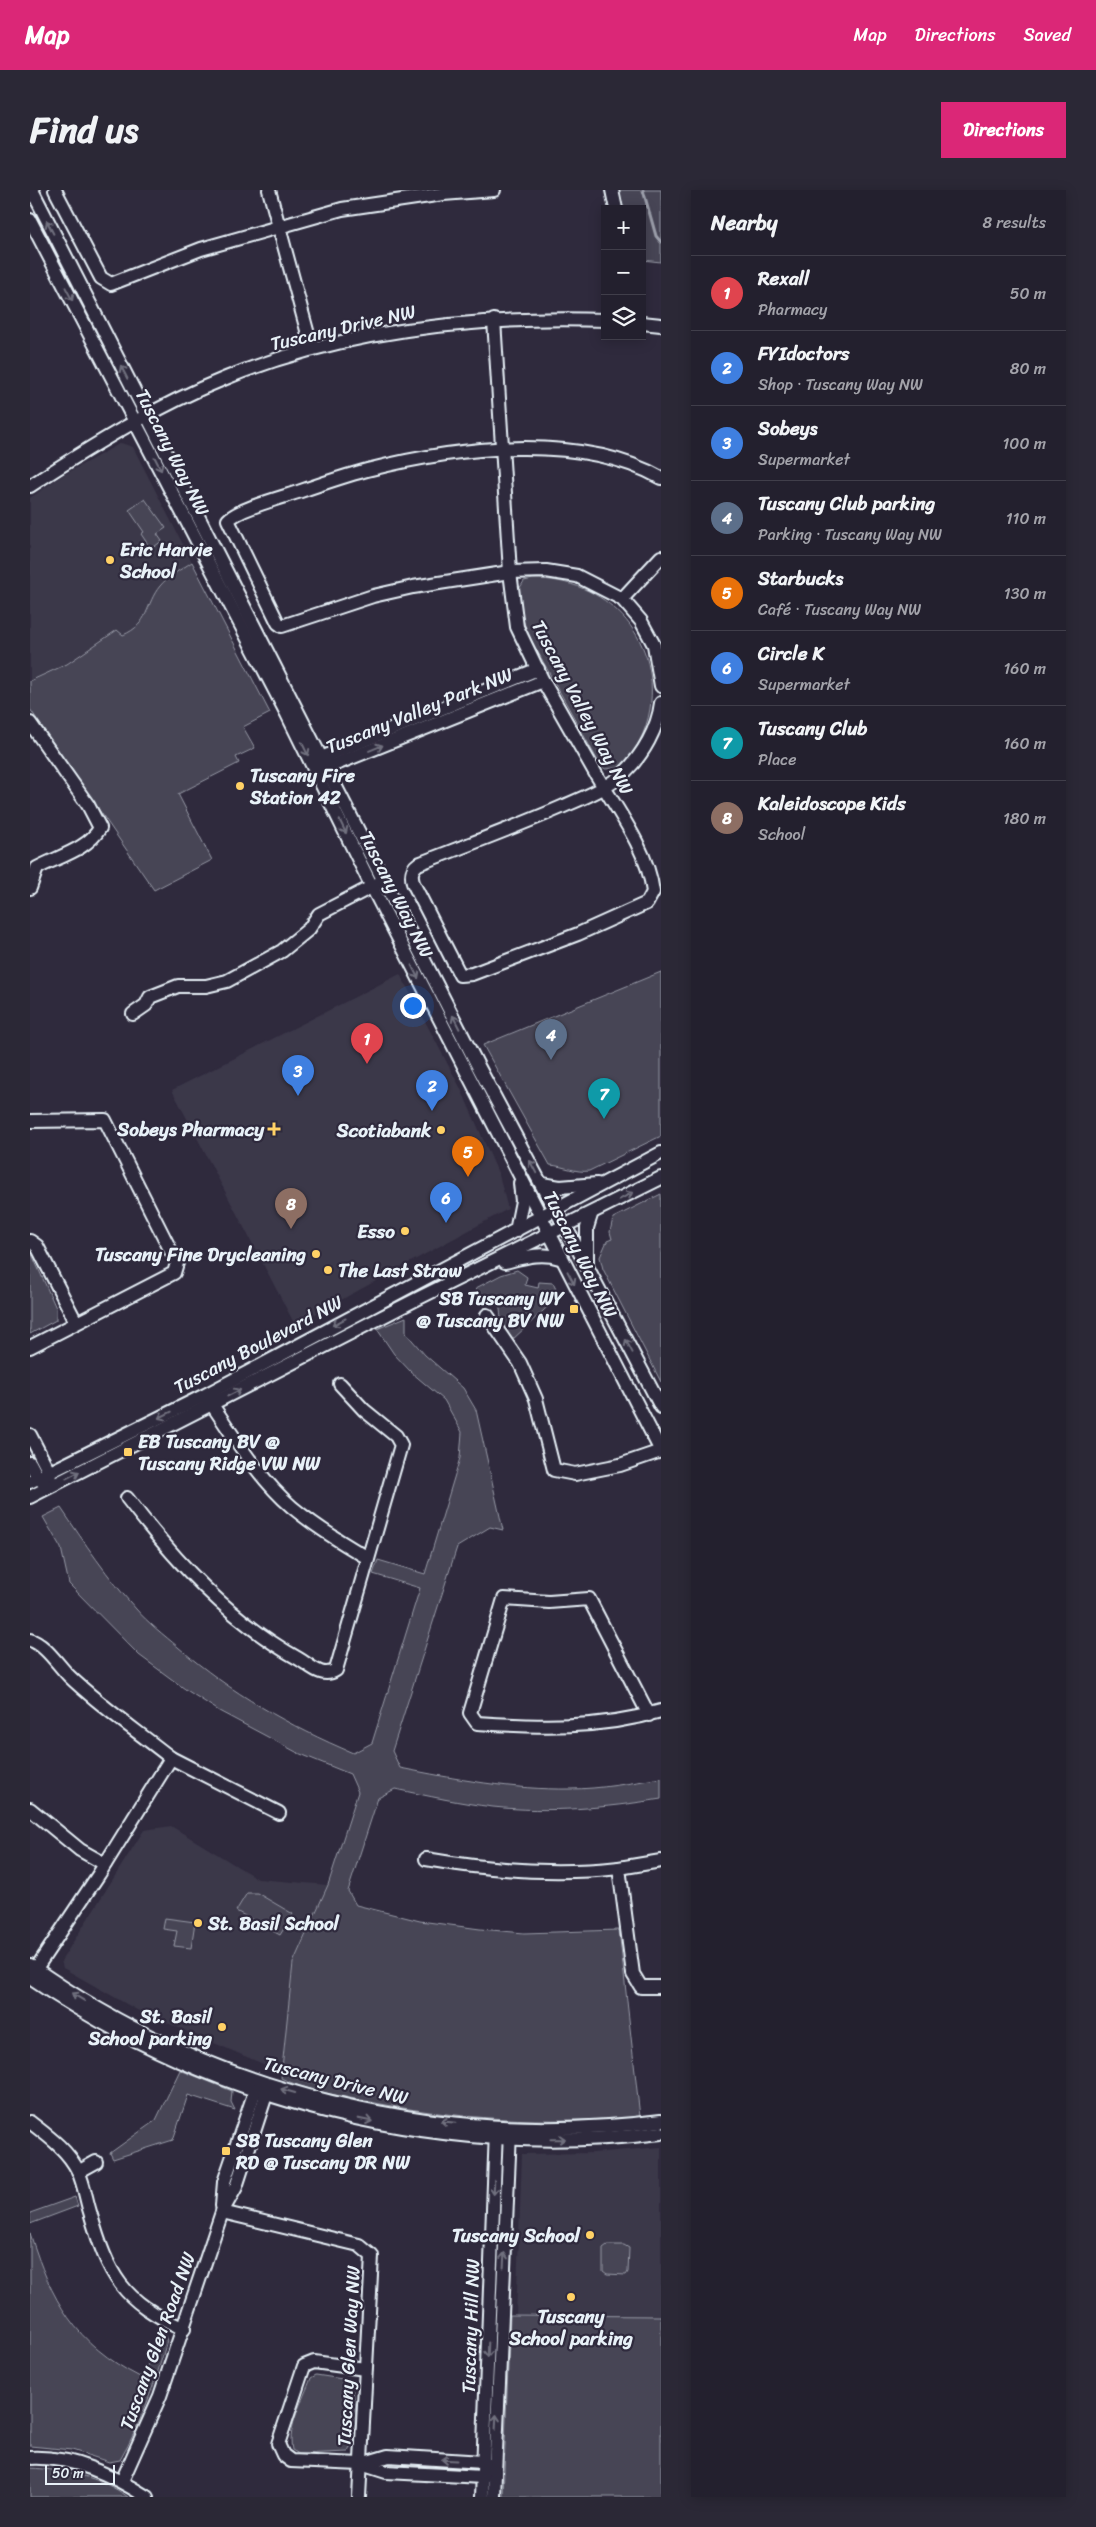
<!DOCTYPE html>
<meta charset="utf-8">
<style>
:root{--surface:#23202e;--page:#2b2836;--text:#f1f3f6;--muted:#a3a3aa;--line:#403e4a;--accent:#db2777}
body{margin:0;font-family:Sriracha,sans-serif;background:var(--page);color:var(--text)}
.controls{position:absolute;right:15px;top:15px;display:grid;overflow:hidden;border-radius:0px;box-shadow:0 2px 12px #0003}
.controls button{width:45px;height:45px;display:grid;place-items:center;padding:0;border:0;border-bottom:1px solid var(--line);background:var(--surface);color:var(--text);font:25px sans-serif}
.scale{position:absolute;left:15px;bottom:12px;width:70px;box-sizing:border-box;padding-left:5px;border:2px solid #e8f1f8;border-top:0;font-size:14px;line-height:18px;white-space:nowrap;color:#e8f1f8;-webkit-text-stroke:4px #2f2a3d;paint-order:stroke}
.you{position:absolute;left:382px;top:815px;width:18px;height:18px;margin:-12px;border:4px solid #fff;border-radius:50%;background:#1a73e8;box-shadow:0 0 0 8px #1a73e833}
.badge{display:grid;place-items:center;width:32px;height:32px;border-radius:50%;background:var(--accent);color:#fff;font-size:16px;font-weight:700}
.pin{position:absolute;translate:-50% -41px;filter:drop-shadow(0 1px 2px #0008)}
.pin::after{content:'';position:absolute;top:26px;width:18px;height:15px;background:inherit;clip-path:polygon(0 0,100% 0,50% 100%)}
.list{margin:0;padding:0;list-style:none}
h2{display:flex;justify-content:space-between;align-items:center;height:65px;margin:0;padding:0 20px;font-size:21px}
h2 small{font-size:16px;font-weight:400;color:var(--muted)}
.list li{display:grid;grid-template-columns:32px 1fr auto;gap:15px;align-items:center;box-sizing:border-box;height:75px;padding:0 20px;border-top:1px solid var(--line)}
.list b{display:block;font-size:19px;white-space:nowrap}
.list p{margin:0;font-size:16px;white-space:nowrap;color:var(--muted)}
.list em{font-size:16px;font-style:normal;color:var(--muted)}
.icon{flex:none;width:28px;height:28px;fill:none;stroke:currentColor;stroke-width:2;stroke-linecap:round;stroke-linejoin:round}
.map{position:relative;flex:none;width:631px;height:2307px;overflow:hidden;border-radius:0px}
header{display:flex;align-items:center;gap:30px;box-sizing:border-box;height:70px;padding:0 25px;background:var(--accent);color:#fff}
header strong{font-size:24px}
nav{display:flex;gap:28px;margin-inline-start:auto;font-size:18px}
.intro{display:flex;align-items:center;justify-content:space-between;box-sizing:border-box;height:120px;padding:0 30px}
h1{margin:0;font-size:35px}
.button{padding:12px 22px;border-radius:0px;background:var(--accent);color:#fff;font-size:18px;font-weight:700}
main{display:flex;gap:30px;padding:0 30px}
aside{flex:1;background:var(--surface);border-radius:0px;box-shadow:0 2px 12px #0003}
.map>svg:first-child{display:block}
.built{fill:#3b3749}
.green{fill:#464455;stroke:#979aa6}
.lines{fill:none;stroke-linecap:round;stroke-linejoin:round}
.stream{stroke:#9c9fab;stroke-width:3}
.minor-casing{stroke:#e8f1f8;stroke-width:16}
.minor{stroke:#2f2a3d;stroke-width:12}
.oneway{stroke:#70707e}
.poi-dot{fill:#ffd166;stroke:#2f2a3d;stroke-width:2}
.labels{text-anchor:middle;stroke-width:4.5;stroke-linejoin:round;paint-order:stroke}
.street-label{font-size:19px;fill:#e8f1f8;stroke:#2f2a3d}
.poi-label{font-size:19px;font-weight:bold;fill:#e8f1f8;stroke:#2f2a3d;text-anchor:end}
</style>
<header>
<strong>Map</strong>
<nav><a>Map</a><a>Directions</a><a>Saved</a></nav>
</header>
<div class="intro"><h1>Find us</h1><a class="button">Directions</a></div>
<main>
<div class="map">
<svg width="631" height="2307" viewBox="0 0 631 2307">
<rect width="100%" height="100%" fill="#2f2a3d"/>
<filter id="ink" filterUnits="userSpaceOnUse"><feTurbulence type="fractalNoise" baseFrequency=".02" numOctaves="2"/><feDisplacementMap in="SourceGraphic" scale="10" xChannelSelector="R" yChannelSelector="G"/><feConvolveMatrix kernelMatrix="1 2 1 2 8 2 1 2 1" color-interpolation-filters="sRGB"/></filter>
<g filter="url(#ink)">
<g class="built">
<polygon points="91,253 103,257 162,372 130,395 115,428 105,439 93,445 87,440 37,474 0,491 0,308 30,287"/>
<polygon points="370,784 431,899 469,985 478,1019 265,1135 142,900"/>
<polygon points="141,1636 228,1689 298,1695 263,1773 252,1882 107,1820 33,1778 31,1771 114,1640"/>
<polygon points="631,1957 631,2126 486,2126 492,1964 563,1963"/>
</g>
<g class="green">
<polygon points="589,0 631,0 631,72 612,70 612,19 592,19"/>
<polygon points="115,309 136,338 127,344 132,351 121,359 111,344 114,342 99,320"/>
<path d="M162,372l78,151 -27,14 12,21 -19,9 3,6 -61,31 34,66 -58,30 -124,-181v-28l37,-17 50,-34 6,5c27,-11 22,-31 37,-49 8,-10 22,-17 32,-24z"/>
<path d="M503,389c72,-1 128,57 117,130 -4,23 -14,44 -32,59l-13,1 -7,-8 -68,-123 -9,-23 -3,-24 6,-10z"/>
<path d="M631,782v164l-72,35c-13,2 -25,-5 -39,-6l-67,-120z"/>
<polygon points="631,1004 631,1192 573,1079 570,1067 577,1051 582,1049 580,1042 583,1028"/>
<polygon points="0,1060 26,1118 26,1130 0,1144"/>
<path d="M487,1080l10,7 -2,8 13,3 1,-6 14,1 6,13 -48,45c-3,-4 -7,-9 -8,-14 -6,-16 4,-29 -23,-28l-4,-11 25,-13z"/>
<path d="M376,1127v16l19,22 38,33 13,22 27,120 -13,-3 -33,20 -65,204 8,17c56,11 113,22 170,21 31,0 61,-6 91,-11v21c-56,9 -111,14 -168,8 -33,-4 -65,-11 -98,-18l-17,9 -30,93 8,14 64,16 60,8 44,4 95,-3 21,187c-94,7 -186,3 -279,-17 -26,-5 -56,-10 -80,-22l12,-115 35,-78 30,-93 -8,-18 -52,-21 -79,-42 -34,-22 -46,-34 -70,-71 -8,-36 -18,-31 18,-9c23,34 47,70 75,101 12,14 28,26 42,38 53,46 111,79 175,106l19,-10 48,-155 -47,-14 5,-14 47,14 35,-116 2,-26 -18,-32 -33,-28 -17,-18 -17,-25z"/>
<polygon points="217,1703 227,1703 263,1724 250,1745 206,1721"/>
<polygon points="135,1728 165,1732 161,1758 144,1756 147,1741 133,1739"/>
<polygon points="150,1880 202,1901 201,1912 205,1920 158,1905 143,1950 83,1969 80,1963 126,1930"/>
<polygon points="45,2007 48,2016 0,2034 0,2023"/>
<path d="M0,2043c21,67 45,111 110,144l25,-41 2,5c-12,42 -25,81 -47,119l-11,2 -37,-12 -42,-4z"/>
<polygon points="577,2055 594,2055 599,2058 598,2082 596,2085 577,2084 573,2081 573,2058"/>
<polygon points="480,2125 631,2126 631,2307 473,2307"/>
<path d="M286,2185l33,5c9,19 9,53 -1,72l-49,2 -7,-4c-5,-24 11,-50 19,-72z"/>
<path d="M0,2278c34,2 70,8 98,29h-98z"/>
</g>
<g class="lines">
<polyline class="stream" points="613,0 626,46 631,52"/>
<defs>
<g id="minor">
<polyline points="2,0 448,876 519,1009 543,1050 631,1217"/>
<polyline points="25,0 71,88 81,94 171,59 312,19 413,4 464,0"/>
<polyline points="239,0 282,159"/>
<polyline points="582,0 586,19"/>
<polyline points="0,30 257,524 342,697 631,1261"/>
<path d="M464,130l16,252 7,55 26,54 54,95c21,35 51,75 56,116l-6,11 -69,31 -106,40 -12,1 -47,-92c-2,-8 -2,-14 5,-19 49,-19 98,-37 146,-58 21,-9 44,-18 60,-33 19,-18 34,-45 37,-70"/>
<polyline points="612,133 631,135"/>
<path d="M631,288c-82,-46 -206,-31 -294,-8 -23,6 -46,14 -69,22 -15,5 -60,17 -70,28l50,103 4,3 91,-30 40,-9 97,-15 36,-1 31,5 45,23 19,22 13,24 7,41"/>
<path d="M0,296c63,-41 126,-80 196,-108 119,-49 250,-62 379,-58"/>
<polyline points="592,409 631,367"/>
<path d="M0,533l58,82 12,23c-13,22 -41,28 -63,40l-7,20"/>
<polyline points="287,573 291,568 508,479"/>
<polyline points="288,578 296,578 513,491"/>
<polyline points="103,824 116,815 120,807 148,796 176,796 197,791 252,761 279,739 289,724 349,693"/>
<polyline points="0,931 75,930 147,1073 144,1083 0,1157"/>
<polyline points="512,994 530,997 567,994"/>
<polyline points="486,1041 492,1011 490,993"/>
<polyline points="0,1051 7,1056 46,1132"/>
<path d="M475,1072c20,-5 36,-10 55,-4"/>
<polyline points="557,1072 557,1038 561,1025"/>
<polyline points="457,1125 490,1173 506,1209 524,1280 545,1284 590,1275 631,1261"/>
<path d="M178,1209c26,37 49,78 84,108 24,20 50,36 76,51"/>
<polyline points="0,1245 19,1282 20,1290"/>
<polyline points="0,1273 8,1288 14,1293"/>
<polyline points="0,1292 175,1205 631,963"/>
<polyline points="0,1307 389,1108 631,988"/>
<path d="M97,1308c49,64 101,121 172,161 12,7 23,20 37,11l65,-225 -5,-9 -32,-26 -24,-26"/>
<path d="M0,1450c15,4 28,25 39,36 31,30 68,55 102,82l-72,116 -68,102"/>
<path d="M619,1525l-60,-116 -40,3 -45,-3 -34,114 7,10c62,4 123,6 184,-12"/>
<polyline points="141,1568 249,1623"/>
<polyline points="0,1619 50,1660 75,1674"/>
<path d="M396,1669c63,11 129,16 193,9"/>
<polyline points="631,1671 589,1678 603,1784 611,1797 631,1797"/>
<path d="M0,1775c181,129 411,184 631,156"/>
<path d="M0,1788c184,125 410,182 631,155"/>
<path d="M0,1932c18,14 38,28 48,49 6,13 8,28 12,41 18,64 32,89 94,117"/>
<polyline points="48,1982 66,1972"/>
<polyline points="192,2016 194,1992 225,1901 231,1897"/>
<polyline points="192,2022 329,2055 342,2066 329,2307"/>
<polyline points="335,2179 284,2172 274,2176 248,2254 253,2265 261,2271 331,2274 356,2282 453,2287 464,2281"/>
<path d="M0,2268c43,-2 82,17 117,39"/>
<polyline points="331,2274 358,2266 453,2272 458,2276"/>
<polyline points="92,2291 130,2206 192,2022 206,1997 236,1905 236,1899"/>
<polyline points="452,2307 466,1941"/>
<polyline points="464,2307 480,1942"/>
</g>
</defs>
<use href="#minor" class="minor-casing"/>
<use href="#minor" class="minor"/>
</g>
<defs><path id="oneway-shaft" d="M-6 0H5M1.5-3L5.5 0L1.5 3" fill="none" stroke-width="1.6" stroke-linecap="round" stroke-linejoin="round" transform="scale(1.25)"/></defs>
<g class="oneway">
<use href="#oneway-shaft" transform="translate(20 37) rotate(-117)"/>
<use href="#oneway-shaft" transform="translate(39 104) rotate(62)"/>
<use href="#oneway-shaft" transform="translate(94 182) rotate(-117)"/>
<use href="#oneway-shaft" transform="translate(128 274) rotate(63)"/>
<use href="#oneway-shaft" transform="translate(346 558) rotate(-22)"/>
<use href="#oneway-shaft" transform="translate(275 559) rotate(64)"/>
<use href="#oneway-shaft" transform="translate(313 637) rotate(64)"/>
<use href="#oneway-shaft" transform="translate(385 782) rotate(63)"/>
<use href="#oneway-shaft" transform="translate(426 832) rotate(-117)"/>
<use href="#oneway-shaft" transform="translate(503 977) rotate(-118)"/>
<use href="#oneway-shaft" transform="translate(596 1006) rotate(-28)"/>
<use href="#oneway-shaft" transform="translate(541 1088) rotate(62)"/>
<use href="#oneway-shaft" transform="translate(309 1132) rotate(152)"/>
<use href="#oneway-shaft" transform="translate(599 1156) rotate(-118)"/>
<use href="#oneway-shaft" transform="translate(204 1203) rotate(-27)"/>
<use href="#oneway-shaft" transform="translate(135 1225) rotate(154)"/>
<use href="#oneway-shaft" transform="translate(43 1285) rotate(-27)"/>
<use href="#oneway-shaft" transform="translate(48 1807) rotate(-149)"/>
<use href="#oneway-shaft" transform="translate(258 1901) rotate(-164)"/>
<use href="#oneway-shaft" transform="translate(335 1930) rotate(11)"/>
<use href="#oneway-shaft" transform="translate(418 1932) rotate(-174)"/>
<use href="#oneway-shaft" transform="translate(528 1949) rotate(-1)"/>
<use href="#oneway-shaft" transform="translate(464 1997) rotate(92)"/>
<use href="#oneway-shaft" transform="translate(474 2070) rotate(-87)"/>
<use href="#oneway-shaft" transform="translate(458 2160) rotate(92)"/>
<use href="#oneway-shaft" transform="translate(466 2232) rotate(-87)"/>
<use href="#oneway-shaft" transform="translate(419 2270) rotate(-177)"/>
</g>
</g>
<g class="poi-dot">
<circle cx="80" cy="370" r="5"/>
<circle cx="210" cy="596" r="5"/>
<path d="M241.5 931.5h5v5h5v5h-5v5h-5v-5h-5v-5h5z"/>
<circle cx="411" cy="940" r="5"/>
<circle cx="375" cy="1041" r="5"/>
<circle cx="286" cy="1064" r="5"/>
<circle cx="298" cy="1080" r="5"/>
<rect x="539" y="1114" width="10" height="10" rx="2.5"/>
<rect x="93" y="1257" width="10" height="10" rx="2.5"/>
<circle cx="168" cy="1733" r="5"/>
<circle cx="192" cy="1837" r="5"/>
<rect x="191" y="1956" width="10" height="10" rx="2.5"/>
<circle cx="560" cy="2045" r="5"/>
<circle cx="541" cy="2107" r="5"/>
</g>
<g class="labels">
<g class="street-label">
<text transform="translate(313 137) rotate(-13)" y="7">Tuscany Drive NW</text>
<text transform="translate(143 262) rotate(63)" y="7">Tuscany Way NW</text>
<text transform="translate(553 517) rotate(62)" y="7">Tuscany Valley Way NW</text>
<text transform="translate(389 520) rotate(-22)" y="7">Tuscany Valley Park NW</text>
<text transform="translate(367 704) rotate(63)" y="7">Tuscany Way NW</text>
<text transform="translate(551 1064) rotate(63)" y="7">Tuscany Way NW</text>
<text transform="translate(228 1154) rotate(-28)" y="7">Tuscany Boulevard NW</text>
<text transform="translate(306 1890) rotate(14)" y="7">Tuscany Drive NW</text>
<text transform="translate(440 2136) rotate(-88)" y="7">Tuscany Hill NW</text>
<text transform="translate(127 2151) rotate(-70)" y="7">Tuscany Glen Road NW</text>
<text transform="translate(318 2166) rotate(-87)" y="7">Tuscany Glen Way NW</text>
</g>
<g class="poi-label">
<text x="90" y="366" text-anchor="start">Eric Harvie<tspan x="90" dy="22">School</tspan></text>
<text x="220" y="592" text-anchor="start">Tuscany Fire<tspan x="220" dy="22">Station 42</tspan></text>
<text x="234" y="946">Sobeys Pharmacy</text>
<text x="401" y="947">Scotiabank</text>
<text x="365" y="1048">Esso</text>
<text x="276" y="1071">Tuscany Fine Drycleaning</text>
<text x="308" y="1087" text-anchor="start">The Last Straw</text>
<text x="534" y="1115">SB Tuscany WY<tspan x="534" dy="22">@ Tuscany BV NW</tspan></text>
<text x="108" y="1258" text-anchor="start">EB Tuscany BV @<tspan x="108" dy="22">Tuscany Ridge VW NW</tspan></text>
<text x="178" y="1740" text-anchor="start">St. Basil School</text>
<text x="182" y="1833">St. Basil<tspan x="182" dy="22">School parking</tspan></text>
<text x="206" y="1957" text-anchor="start">SB Tuscany Glen<tspan x="206" dy="22">RD @ Tuscany DR NW</tspan></text>
<text x="550" y="2052">Tuscany School</text>
<text x="541" y="2133" text-anchor="middle">Tuscany<tspan x="541" dy="22">School parking</tspan></text>
</g>
</g>
</svg>
<div class="controls">
<button>+</button>
<button>−</button>
<button><svg class="icon" aria-label="layers" viewBox="0 0 24 24"><path d="M12 4l9 5-9 5-9-5zM3 14l9 5 9-5"/></svg></button>
</div>
<div class="scale">50 m</div>
<div class="you"></div>
<div class="pin badge" style="left:337px;top:874px;background:#e0444e">1</div>
<div class="pin badge" style="left:402px;top:921px;background:#3f7fe0">2</div>
<div class="pin badge" style="left:268px;top:906px;background:#3f7fe0">3</div>
<div class="pin badge" style="left:521px;top:870px;background:#5c6f8a">4</div>
<div class="pin badge" style="left:438px;top:987px;background:#e8710a">5</div>
<div class="pin badge" style="left:416px;top:1033px;background:#3f7fe0">6</div>
<div class="pin badge" style="left:574px;top:929px;background:#0f9aa8">7</div>
<div class="pin badge" style="left:261px;top:1039px;background:#8d6e63">8</div>
</div>
<aside>
<h2>Nearby<small>8 results</small></h2>
<ul class="list">
<li><span class="badge" style="background:#e0444e">1</span><div><b>Rexall</b><p>Pharmacy</p></div><em>50 m</em></li>
<li><span class="badge" style="background:#3f7fe0">2</span><div><b>FYIdoctors</b><p>Shop · Tuscany Way NW</p></div><em>80 m</em></li>
<li><span class="badge" style="background:#3f7fe0">3</span><div><b>Sobeys</b><p>Supermarket</p></div><em>100 m</em></li>
<li><span class="badge" style="background:#5c6f8a">4</span><div><b>Tuscany Club parking</b><p>Parking · Tuscany Way NW</p></div><em>110 m</em></li>
<li><span class="badge" style="background:#e8710a">5</span><div><b>Starbucks</b><p>Café · Tuscany Way NW</p></div><em>130 m</em></li>
<li><span class="badge" style="background:#3f7fe0">6</span><div><b>Circle K</b><p>Supermarket</p></div><em>160 m</em></li>
<li><span class="badge" style="background:#0f9aa8">7</span><div><b>Tuscany Club</b><p>Place</p></div><em>160 m</em></li>
<li><span class="badge" style="background:#8d6e63">8</span><div><b>Kaleidoscope Kids</b><p>School</p></div><em>180 m</em></li>
</ul>
</aside>
</main>
